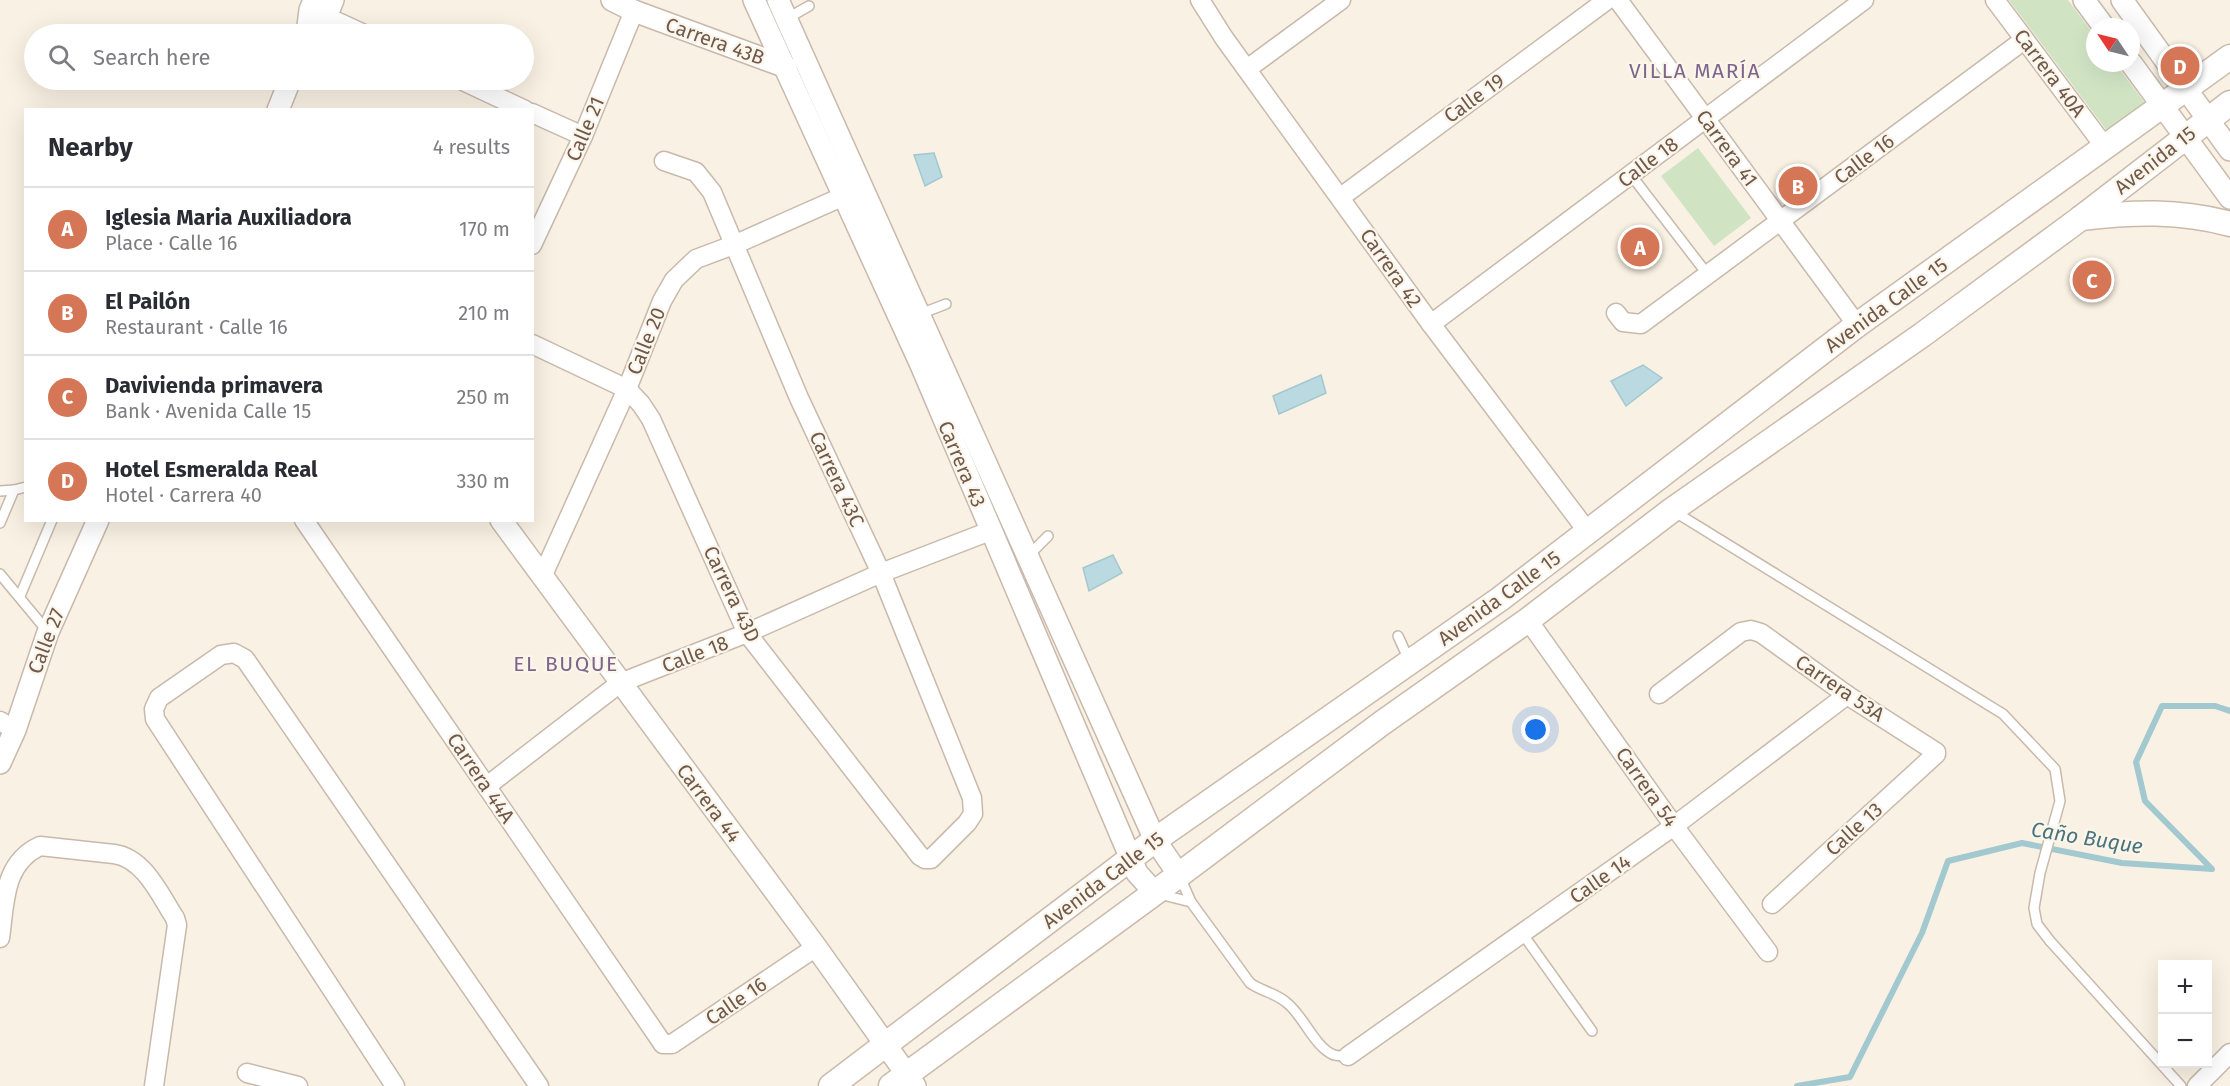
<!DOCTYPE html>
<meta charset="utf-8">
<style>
:root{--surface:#fff;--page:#f7f7f7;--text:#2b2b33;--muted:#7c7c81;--line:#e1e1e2;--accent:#d57656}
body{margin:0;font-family:"Fira Sans",sans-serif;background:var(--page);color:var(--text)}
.controls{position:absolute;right:18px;bottom:18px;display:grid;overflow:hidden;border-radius:0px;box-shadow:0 6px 24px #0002}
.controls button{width:54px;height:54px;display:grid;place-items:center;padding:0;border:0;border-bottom:2px solid var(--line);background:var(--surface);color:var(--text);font:30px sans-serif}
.compass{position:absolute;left:2086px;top:18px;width:54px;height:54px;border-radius:50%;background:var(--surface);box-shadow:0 6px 24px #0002;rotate:305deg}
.you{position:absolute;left:1536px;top:730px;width:21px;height:21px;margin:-15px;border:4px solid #fff;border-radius:50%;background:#1a73e8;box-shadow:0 0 0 9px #1a73e833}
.badge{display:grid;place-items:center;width:39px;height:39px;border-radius:50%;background:var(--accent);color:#fff;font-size:20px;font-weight:700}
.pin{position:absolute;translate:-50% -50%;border:3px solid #fff;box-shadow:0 2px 6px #0006}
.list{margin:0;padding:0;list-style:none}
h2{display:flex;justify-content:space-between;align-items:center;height:78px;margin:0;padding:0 24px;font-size:26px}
h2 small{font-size:20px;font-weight:400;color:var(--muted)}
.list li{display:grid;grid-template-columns:39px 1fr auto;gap:18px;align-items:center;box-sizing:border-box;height:84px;padding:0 24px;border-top:2px solid var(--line)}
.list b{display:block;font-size:22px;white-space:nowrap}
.list p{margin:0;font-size:20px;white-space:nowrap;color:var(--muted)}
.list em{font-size:20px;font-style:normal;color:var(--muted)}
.icon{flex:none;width:33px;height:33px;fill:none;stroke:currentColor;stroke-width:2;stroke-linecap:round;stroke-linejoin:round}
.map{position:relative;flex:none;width:2230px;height:1086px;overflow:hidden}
.search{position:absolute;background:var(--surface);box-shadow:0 6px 24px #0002;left:24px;top:24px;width:510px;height:66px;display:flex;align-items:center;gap:15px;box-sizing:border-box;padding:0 21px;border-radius:33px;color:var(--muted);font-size:22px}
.panel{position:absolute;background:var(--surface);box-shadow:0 6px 24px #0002;left:24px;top:108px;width:510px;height:414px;border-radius:0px}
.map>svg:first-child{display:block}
.green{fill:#d0e4c4}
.water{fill:#bad9e0;stroke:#a2c8d0;stroke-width:1.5}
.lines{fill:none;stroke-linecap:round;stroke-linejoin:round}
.stream{stroke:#a2c8d0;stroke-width:6}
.service-casing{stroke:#c8b9ab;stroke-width:12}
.minor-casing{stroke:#c8b9ab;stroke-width:21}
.tertiary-casing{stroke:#c8b9ab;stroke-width:24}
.secondary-casing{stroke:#cbbaaa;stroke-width:27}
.service{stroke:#fff;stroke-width:9}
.minor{stroke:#fff;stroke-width:18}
.tertiary{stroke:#fff;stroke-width:21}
.secondary{stroke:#fff;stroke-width:24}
.labels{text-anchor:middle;stroke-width:4.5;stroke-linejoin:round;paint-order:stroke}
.street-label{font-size:20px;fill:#6e594c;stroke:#fcf5e9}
.neighbourhood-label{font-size:21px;letter-spacing:1.5px;fill:#7e658b;stroke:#fcf5e9}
.water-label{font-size:21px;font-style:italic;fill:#49747f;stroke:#fcf5e9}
</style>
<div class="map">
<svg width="2230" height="1086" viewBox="0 0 2230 1086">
<rect width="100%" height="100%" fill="#f9f1e3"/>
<g class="green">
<polygon points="2009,0 2068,0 2095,36 2095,63 2115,63 2145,103 2107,131"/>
<polygon points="1698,148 1751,218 1714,246 1661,176"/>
</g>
<g class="water">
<polygon points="934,153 942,177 925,186 914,155"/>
<polygon points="1643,365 1662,378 1626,406 1611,381"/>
<polygon points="1321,375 1326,393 1279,414 1273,396"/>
<polygon points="1113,555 1122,573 1089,591 1083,568"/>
</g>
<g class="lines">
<polyline class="stream" points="1797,1086 1850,1077 1922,933 1948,861 2022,843 2122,863 2212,869 2145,801 2136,762 2162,706 2215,706 2230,711"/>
<defs>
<g id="service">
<polyline points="786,19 809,6"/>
<polyline points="1631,175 1708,275"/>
<polyline points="920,314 946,304"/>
<polyline points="0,491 14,490"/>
<polyline points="1675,512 2003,714 2055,769 2060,801 2040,873 2034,908 2037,924 2050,941 2181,1086"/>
<polyline points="0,523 14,490 26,487"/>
<polyline points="1027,557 1048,536"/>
<polyline points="0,574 48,632"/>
<polyline points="20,596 52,520"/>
<polyline points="1398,636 1409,660"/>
<path d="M1180,877l11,25 59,81c13,9 26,10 37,20 16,12 28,45 47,52 4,1 10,1 14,1"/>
<polyline points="1159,894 1191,902"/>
<polyline points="1522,933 1592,1031"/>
</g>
<g id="minor">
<polyline points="1200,0 1224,38 1431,324 1588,532"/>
<polyline points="1618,0 1857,325"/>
<polyline points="1995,0 2105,147"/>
<polyline points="314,11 364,34"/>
<polyline points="1247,69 1341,0"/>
<polyline points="461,80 525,110"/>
<polyline points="532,113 583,136"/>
<polyline points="1341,197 1607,0"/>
<polyline points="532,245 583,136 634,11"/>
<polyline points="1616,313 1623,322 1641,324 2024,40"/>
<polyline points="1431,324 1864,0"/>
<polyline points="532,344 627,389 641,404 651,419 747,633 920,856 925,859 931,859 967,823 973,814 972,798 881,573 799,398 712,192 696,172 664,161"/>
<polyline points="304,520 663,1044 672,1044 816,947"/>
<polyline points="542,577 627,389 662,301 674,280 696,259 736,244 844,196"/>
<polyline points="1528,620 1674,826 1768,952"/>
<polyline points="1659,694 1741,632 1751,630 1761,633 1847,695 1936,752 1936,754 1772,904"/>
<polyline points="0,721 15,730"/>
<polyline points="487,786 620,683 747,633 881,573 990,531"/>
<path d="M0,938c5,-35 3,-75 40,-92l74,8c30,4 46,41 61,64l2,7 -23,161"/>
<polyline points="1348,1056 1674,826 1847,695"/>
<polyline points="247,1073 298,1086"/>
<polyline points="395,1086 155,719 154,709 159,698 221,655 234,653 245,659 539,1086"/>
<polyline points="2197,1086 2230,1053"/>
</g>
<g id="tertiary">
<polyline points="612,0 634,11 786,67"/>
<polyline points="754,0 921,365 1131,859 1137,873 1155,893"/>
<polyline points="778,0 1155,840 1179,875"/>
<polyline points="2084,0 2104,27"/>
<polyline points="2122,0 2230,150"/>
<polyline points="307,34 310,10 314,0"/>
<polyline points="310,34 326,17 333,0"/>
<polyline points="2131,63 2230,198"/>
<polyline points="278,110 290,80"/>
<polyline points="501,520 816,947 915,1086"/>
<polyline points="0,763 15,730 48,632 98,520"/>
</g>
<g id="secondary">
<path d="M2081,218c51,-6 99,-8 149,6"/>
<polyline points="831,1086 1155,840 1500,599 1857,325 2230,57"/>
<polyline points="891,1086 1179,875 1382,723 1528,620 1672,510 1922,335 2081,218 2230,103"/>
</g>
</defs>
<use href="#service" class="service-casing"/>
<use href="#minor" class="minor-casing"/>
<use href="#tertiary" class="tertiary-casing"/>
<use href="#secondary" class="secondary-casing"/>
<use href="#service" class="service"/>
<use href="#minor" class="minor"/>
<use href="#tertiary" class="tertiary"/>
<use href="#secondary" class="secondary"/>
</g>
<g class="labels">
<g class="street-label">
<text transform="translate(715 41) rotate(20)" y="7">Carrera 43B</text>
<text transform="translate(2050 73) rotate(53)" y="7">Carrera 40A</text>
<text transform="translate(1474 98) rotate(-36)" y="7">Calle 19</text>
<text transform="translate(585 129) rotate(-67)" y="7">Calle 21</text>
<text transform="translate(1727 148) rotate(54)" y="7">Carrera 41</text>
<text transform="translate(1864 159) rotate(-37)" y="7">Calle 16</text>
<text transform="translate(2155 160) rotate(-38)" y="7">Avenida 15</text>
<text transform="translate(1648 162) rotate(-37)" y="7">Calle 18</text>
<text transform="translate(1391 268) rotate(55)" y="7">Carrera 42</text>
<text transform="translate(1886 305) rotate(-36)" y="7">Avenida Calle 15</text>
<text transform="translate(646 341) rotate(-68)" y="7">Calle 20</text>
<text transform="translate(962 464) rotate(67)" y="7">Carrera 43</text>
<text transform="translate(837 479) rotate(65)" y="7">Carrera 43C</text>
<text transform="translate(732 594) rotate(64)" y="7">Carrera 43D</text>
<text transform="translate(1499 598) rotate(-36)" y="7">Avenida Calle 15</text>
<text transform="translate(46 641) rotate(-69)" y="7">Calle 27</text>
<text transform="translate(695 654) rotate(-21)" y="7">Calle 18</text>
<text transform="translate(1840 688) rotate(34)" y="7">Carrera 53A</text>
<text transform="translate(481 778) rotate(56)" y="7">Carrera 44A</text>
<text transform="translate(1647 787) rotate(55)" y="7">Carrera 54</text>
<text transform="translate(709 803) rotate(53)" y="7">Carrera 44</text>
<text transform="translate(1854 829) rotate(-42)" y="7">Calle 13</text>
<text transform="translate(1600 879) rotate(-35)" y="7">Calle 14</text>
<text transform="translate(1103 880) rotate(-37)" y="7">Avenida Calle 15</text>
<text transform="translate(736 1001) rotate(-34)" y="7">Calle 16</text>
</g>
<g class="neighbourhood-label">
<text x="1695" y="78">VILLA MARÍA</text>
<text x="566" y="671">EL BUQUE</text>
</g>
<g class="water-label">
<text transform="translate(2087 838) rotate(9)" y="7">Caño Buque</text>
</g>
</g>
</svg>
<div class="controls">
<button>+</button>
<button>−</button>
</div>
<svg class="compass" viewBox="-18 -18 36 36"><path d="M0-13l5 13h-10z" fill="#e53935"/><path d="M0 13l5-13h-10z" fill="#7c7c81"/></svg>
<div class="you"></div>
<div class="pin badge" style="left:1640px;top:247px">A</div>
<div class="pin badge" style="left:1798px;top:186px">B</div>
<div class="pin badge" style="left:2092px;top:280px">C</div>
<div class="pin badge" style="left:2180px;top:66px">D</div>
<div class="search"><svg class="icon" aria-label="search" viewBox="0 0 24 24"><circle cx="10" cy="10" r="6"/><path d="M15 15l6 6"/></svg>Search here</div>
<section class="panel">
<h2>Nearby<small>4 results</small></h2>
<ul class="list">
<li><span class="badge">A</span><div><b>Iglesia Maria Auxiliadora</b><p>Place · Calle 16</p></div><em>170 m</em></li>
<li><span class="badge">B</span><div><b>El Pailón</b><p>Restaurant · Calle 16</p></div><em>210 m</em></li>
<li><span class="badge">C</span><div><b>Davivienda primavera</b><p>Bank · Avenida Calle 15</p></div><em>250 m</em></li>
<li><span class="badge">D</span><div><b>Hotel Esmeralda Real</b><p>Hotel · Carrera 40</p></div><em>330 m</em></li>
</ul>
</section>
</div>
